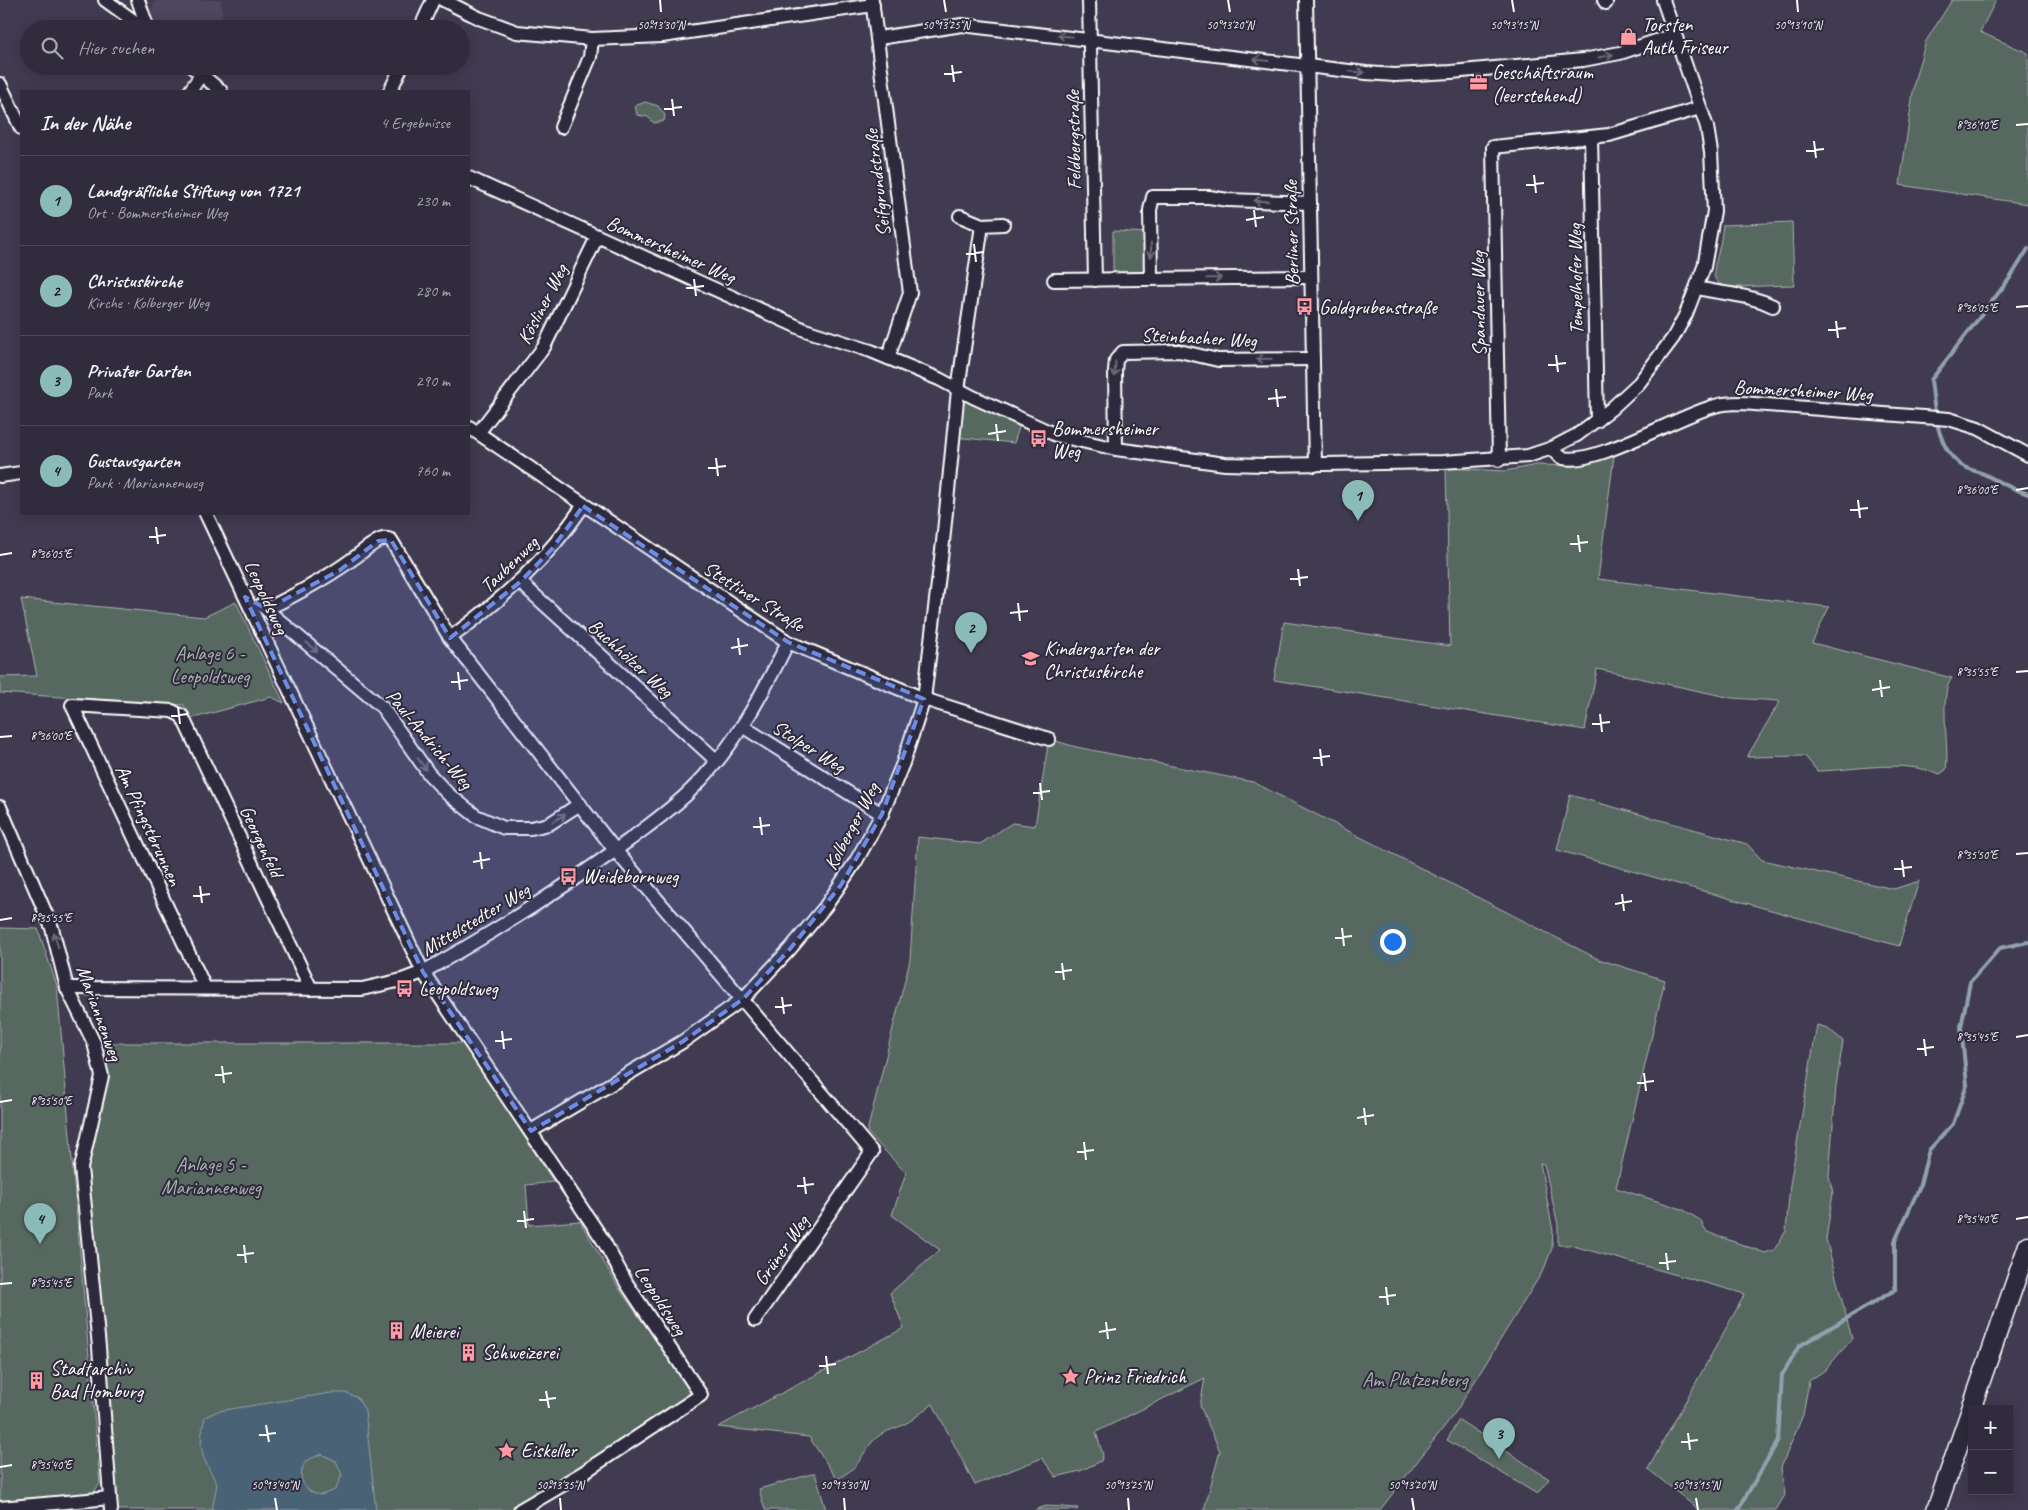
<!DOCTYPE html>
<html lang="de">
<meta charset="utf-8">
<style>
:root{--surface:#312c3d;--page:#393444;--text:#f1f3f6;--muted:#a8a7b0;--line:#4c4857;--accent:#8bbbb9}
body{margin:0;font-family:Caveat,sans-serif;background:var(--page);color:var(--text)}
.controls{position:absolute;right:15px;bottom:15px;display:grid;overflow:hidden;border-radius:0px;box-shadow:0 2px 12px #0003}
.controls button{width:45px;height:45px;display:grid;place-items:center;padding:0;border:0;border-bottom:1px solid var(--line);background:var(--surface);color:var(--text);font:25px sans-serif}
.you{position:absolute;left:1392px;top:941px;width:18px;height:18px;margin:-12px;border:4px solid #fff;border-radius:50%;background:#1a73e8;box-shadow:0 0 0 8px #1a73e833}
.badge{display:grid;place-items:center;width:32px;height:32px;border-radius:50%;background:var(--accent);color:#111;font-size:16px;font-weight:700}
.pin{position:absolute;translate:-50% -41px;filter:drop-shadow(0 1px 2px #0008)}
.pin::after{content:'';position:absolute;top:26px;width:18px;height:15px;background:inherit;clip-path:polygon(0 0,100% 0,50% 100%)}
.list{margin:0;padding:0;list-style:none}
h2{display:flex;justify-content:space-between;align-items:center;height:65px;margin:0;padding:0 20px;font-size:21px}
h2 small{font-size:16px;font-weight:400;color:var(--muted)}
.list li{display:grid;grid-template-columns:32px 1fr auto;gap:15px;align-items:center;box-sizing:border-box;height:90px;padding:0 20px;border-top:1px solid var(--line)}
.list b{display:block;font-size:19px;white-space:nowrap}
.list p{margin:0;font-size:16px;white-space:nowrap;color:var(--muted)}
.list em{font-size:16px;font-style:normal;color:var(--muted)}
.icon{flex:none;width:28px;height:28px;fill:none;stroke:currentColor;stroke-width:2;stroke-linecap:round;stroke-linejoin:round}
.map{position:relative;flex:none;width:2028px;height:1510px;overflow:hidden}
.search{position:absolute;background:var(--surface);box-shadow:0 2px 12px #0003;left:20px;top:20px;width:450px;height:55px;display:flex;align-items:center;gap:12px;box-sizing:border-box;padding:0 18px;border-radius:28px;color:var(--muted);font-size:19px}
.panel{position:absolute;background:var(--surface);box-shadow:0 2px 12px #0003;left:20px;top:90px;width:450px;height:425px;border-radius:0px}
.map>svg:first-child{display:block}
.built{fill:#4e475f}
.green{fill:#576860;stroke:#abb4b0}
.water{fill:#4a6274;stroke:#92a1ac;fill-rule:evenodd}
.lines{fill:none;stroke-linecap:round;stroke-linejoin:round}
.stream{stroke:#92a1ac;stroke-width:4}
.street-casing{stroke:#fff;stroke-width:16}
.secondary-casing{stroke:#fff;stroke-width:21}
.street{stroke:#2f2a3d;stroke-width:12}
.secondary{stroke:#2f2a3d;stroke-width:18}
.oneway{stroke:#6d6a77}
.marked{fill:#6c8ce6;fill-opacity:0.2;stroke:#6c8ce6;stroke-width:4;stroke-dasharray:10 6;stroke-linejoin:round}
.ticks{fill:none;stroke:#fff;stroke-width:2}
.labels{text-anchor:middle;stroke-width:4;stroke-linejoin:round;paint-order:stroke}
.poi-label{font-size:20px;fill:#fff;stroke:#2f2a3d;text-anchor:start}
.street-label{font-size:20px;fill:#fff;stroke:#2f2a3d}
.park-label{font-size:20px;fill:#abb4b0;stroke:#2f2a3d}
.ticks-label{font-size:12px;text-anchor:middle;fill:#fff;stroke:#2f2a3d;stroke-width:4;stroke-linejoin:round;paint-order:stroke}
</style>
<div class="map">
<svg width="2028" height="1510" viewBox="0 0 2028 1510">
<rect width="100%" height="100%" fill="#413b51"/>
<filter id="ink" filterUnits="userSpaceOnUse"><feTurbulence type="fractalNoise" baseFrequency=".02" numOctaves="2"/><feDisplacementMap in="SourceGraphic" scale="10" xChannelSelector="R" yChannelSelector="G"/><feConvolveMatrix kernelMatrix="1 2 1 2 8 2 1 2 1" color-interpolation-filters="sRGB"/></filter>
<g filter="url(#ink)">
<polygon class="built" points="160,0 221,0 223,22 227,29 162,29 153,20 151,12 154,2"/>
<g class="green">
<polygon points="1952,0 1996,0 1980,32 2028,53 2028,204 1900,185 1915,78 1926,41"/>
<polygon points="645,102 658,106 665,115 664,121 654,123 648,117 637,115 635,106"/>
<path d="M1792,222l2,63 -63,2c-26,-2 -15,-22 -12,-38 2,-8 3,-16 4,-24z"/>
<polygon points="1113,231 1148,233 1148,265 1139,275 1113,275"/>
<polygon points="958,390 1022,418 1014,443 954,437"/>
<path d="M1614,456l-16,123 231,28 -17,36 140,35c-14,16 -2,70 -6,92l-6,4c-41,-15 -81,-4 -123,-3l-12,-15 -58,1 33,-56 -48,-3 -135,-29 -12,61 -311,-50 10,-58 166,24 -4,-178 59,3 32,-6 40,1z"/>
<polygon points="21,599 204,617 236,602 284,703 271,697 190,719 184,705 0,693 0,677 37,676"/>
<path d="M1049,739l27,8 177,35 345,177 67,21 -49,208 66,21 18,11 7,12 58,21 9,-3 12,-19 4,-46 27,-160 11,3 15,13 -7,45 -7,90 4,17 -7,46 26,100 -27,31 -16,11 -6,34 -22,52 4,28 -9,15h-77l-51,-41 97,-175 -175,-49h-12v-20l-14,-61 -4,-1 13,68 -1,17 -8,21 -87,141 -77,100h-176l16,-59 -20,-45 5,-28 -109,54 7,23 -2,6 -21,10 -24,6 -14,-19 -67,27 -42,-81c-10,7 -21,17 -32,22 -10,4 -19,6 -27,14 -16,18 -12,26 -37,39l-28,-42 -91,-10 186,-99 -14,-35 50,-43 -48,-35 14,-42 -39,-41 43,-172 8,-123 62,7 32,-21 23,3z"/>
<polygon points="1570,795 1747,844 1762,860 1894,889 1919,881 1899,946 1557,850"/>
<polygon points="0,928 38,929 57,986 100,1484 92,1494 0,1502"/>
<polygon points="94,1043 463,1043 554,1182 526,1185 529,1225 580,1221 620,1290 695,1395 513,1510 118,1510 81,1168 102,1076"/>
<polygon points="1459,1420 1549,1479 1537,1494 1447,1440"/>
<polygon points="815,1473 826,1510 765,1510 759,1489"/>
<polygon points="1046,1506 1078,1508 1077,1510 1035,1510"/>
</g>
<path class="water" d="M331,1393h15l12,5 7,13 11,99h-164l5,-26c-15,-28 -20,-33 -12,-67l13,-6zM321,1454l15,7 6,14 -7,15 -14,5c-18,-2 -25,-19 -15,-34z"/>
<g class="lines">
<g class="stream">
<path d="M2028,249l-18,29 -79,102c4,29 4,66 30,85 7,5 17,6 25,10 16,9 25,13 42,19"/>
<polyline points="1738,1510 1778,1441 1782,1375 1799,1346 1895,1290 1895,1241 1919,1188 1929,1150 1953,1124 1967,1085 1961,1027 1970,982 2000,948 2028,942"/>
</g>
<defs>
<g id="street">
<polyline points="105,0 145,29"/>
<polyline points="138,0 148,29"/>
<polyline points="443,0 479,18 517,32 592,39 662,36 873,5"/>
<polyline points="872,0 910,293 888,358"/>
<polyline points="1089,0 1095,280"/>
<polyline points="1306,0 1315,465"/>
<polyline points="1604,0 1606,3"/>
<polyline points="420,29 433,0"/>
<polyline points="879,38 962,25 1366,73 1395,75 1451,72 1583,60 1620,53 1674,35"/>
<polyline points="191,66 221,91"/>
<polyline points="0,84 21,128"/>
<polyline points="190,91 201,75"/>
<polyline points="390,91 402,66"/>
<polyline points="561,127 590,57 592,39"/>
<polyline points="1591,137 1597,421"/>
<polyline points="469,178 805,330 871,351 939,379 973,397 1056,435 1116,449 1225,464 1265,465 1443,462 1528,456 1552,448 1577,435 1611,409 1639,383 1673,338 1686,314 1704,267 1714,211 1711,152 1707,127 1663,0"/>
<polyline points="982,225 1003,224"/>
<polyline points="1151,279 1150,210 1153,197 1209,197 1228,200 1310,203"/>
<polyline points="1054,280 1311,277"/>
<path d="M1697,288c26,6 51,6 76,18"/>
<polyline points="469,427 788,642 924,699 1049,739"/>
<polyline points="478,433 544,347 597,237"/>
<path d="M1552,448c3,5 6,9 11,10 32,8 116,-43 152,-52 9,-3 18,-3 27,-3l207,16 29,9 50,27"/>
<polyline points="1116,449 1115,371 1116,360 1123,352 1179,351 1218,360 1313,359"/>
<polyline points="1499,460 1493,147 1609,135 1700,108"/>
<polyline points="0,476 21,473"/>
<polyline points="206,514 423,972 603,1240 627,1284 701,1395 581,1474 520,1510"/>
<polyline points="520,582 717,761"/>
<polyline points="261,605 382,707 429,774 448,794 476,816 504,828 531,828 549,824 580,804"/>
<path d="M267,609c36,-18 69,-36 100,-61 8,-5 15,-12 24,-8l59,98 165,212 257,302 -117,168"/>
<path d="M450,638c52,-38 97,-78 133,-132"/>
<polyline points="742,726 882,814"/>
<polyline points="0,807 52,928 67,988 94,1043 102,1076 81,1168 99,1347 111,1510"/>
<path d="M67,988l295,1 40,-9 21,-8c71,-40 140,-83 205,-131 21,-16 43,-31 62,-50 43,-41 72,-96 98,-149"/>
<polyline points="205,988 72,705 172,711 182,716 311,989"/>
<polyline points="531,1131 682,1042 743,999 790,949 825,907 856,861 882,814 903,763 924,699 943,542 958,390 982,225 960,216"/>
<polyline points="0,1508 110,1498"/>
</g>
<polyline id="secondary" points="1936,1510 2028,1245"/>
</defs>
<use href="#street" class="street-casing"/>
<use href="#secondary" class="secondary-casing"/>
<use href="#street" class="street"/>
<use href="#secondary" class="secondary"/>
</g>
<defs><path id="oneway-shaft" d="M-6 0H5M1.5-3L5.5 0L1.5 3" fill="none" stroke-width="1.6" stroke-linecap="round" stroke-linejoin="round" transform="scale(1.25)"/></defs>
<g class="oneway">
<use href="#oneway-shaft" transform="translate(1065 36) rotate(-174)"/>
<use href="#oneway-shaft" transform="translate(1606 56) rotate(-12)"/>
<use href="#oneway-shaft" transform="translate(1261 60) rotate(-173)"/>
<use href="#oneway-shaft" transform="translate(1357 72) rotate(7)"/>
<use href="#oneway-shaft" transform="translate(1261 201) rotate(-178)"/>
<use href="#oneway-shaft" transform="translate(1151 250) rotate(89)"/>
<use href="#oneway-shaft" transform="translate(1214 278) rotate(-1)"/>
<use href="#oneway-shaft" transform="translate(1264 359) rotate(179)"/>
<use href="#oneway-shaft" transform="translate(1115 369) rotate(93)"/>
<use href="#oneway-shaft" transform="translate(312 647) rotate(40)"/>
<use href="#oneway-shaft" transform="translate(422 764) rotate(53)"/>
<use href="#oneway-shaft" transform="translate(559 818) rotate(-31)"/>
<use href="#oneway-shaft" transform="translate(56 940) rotate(-108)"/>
</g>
</g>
<path class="marked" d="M583,506l205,136 136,57 -42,115 -41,71 -51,64 -47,50 -61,43 -151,89 -108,-159 -178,-375 22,12 73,-39 38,-29 13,-1 59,98 70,-56 32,-33z"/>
<path class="ticks" d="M660,0l1,12M944,0l2,12M1228,0l2,12M1512,0l2,12M1797,0l1,12M952,65l2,17M944,74l18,-2M672,99l2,17M664,109l18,-2M2016,125l12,-1M1814,141l2,17M1806,151l18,-2M1534,175l2,18M1526,185l18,-2M1254,210l2,17M1246,220l18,-3M974,244l2,18M966,254l18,-2M694,279l2,17M686,288l18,-2M2016,307l12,-1M1836,321l2,17M1828,330l18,-2M1556,355l2,17M1548,365l18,-2M1276,389l2,18M1268,399l18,-2M996,424l2,17M988,434l18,-3M716,458l2,18M708,468l18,-2M2016,490l12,-2M1858,500l2,18M1850,510l18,-2M156,527l2,17M1578,535l2,17M149,537l17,-2M1570,544l18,-2M0,555l12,-2M1298,569l2,17M1290,579l18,-2M1018,603l2,18M1010,613l18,-2M738,638l2,17M731,648l17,-3M458,672l2,18M2016,672l12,-1M1880,680l2,17M451,682l17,-2M1872,690l18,-3M178,707l2,17M1600,714l2,18M171,716l17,-2M1592,724l18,-2M0,737l12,-1M1320,749l2,17M1313,758l17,-2M1040,783l2,17M1033,793l17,-2M760,817l2,18M753,827l17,-2M480,852l2,17M2016,854l12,-1M1902,860l2,17M473,862l17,-3M1894,869l18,-2M200,886l2,17M1622,894l2,17M193,896l17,-2M1615,904l17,-3M0,920l12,-2M1342,928l2,18M1335,938l17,-2M1062,963l2,17M1055,972l17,-2M782,997l2,17M775,1007l17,-2M502,1031l2,18M2016,1037l12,-2M1924,1039l2,17M495,1041l17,-2M1917,1049l17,-2M222,1066l2,17M1644,1073l2,18M215,1075l17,-2M1637,1083l17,-2M0,1102l12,-2M1364,1108l2,17M1357,1118l17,-3M1084,1142l2,18M1077,1152l17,-2M804,1177l2,17M797,1186l17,-2M524,1211l2,17M2016,1219l12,-2M517,1221l17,-2M244,1245l2,18M1666,1253l2,17M237,1255l17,-2M1659,1263l17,-2M0,1284l12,-1M1386,1287l2,18M1379,1297l17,-2M1106,1322l2,17M1099,1332l17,-3M826,1356l2,18M819,1366l17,-2M546,1391l3,17M539,1400l17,-2M266,1425l3,17M1688,1433l2,17M259,1435l17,-2M1681,1442l17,-2M0,1467l12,-2M275,1498l2,12M560,1498l1,12M844,1498l1,12M1128,1498l1,12M1412,1498l2,12M1696,1498l2,12"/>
<defs>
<symbol id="shop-bare" viewBox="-9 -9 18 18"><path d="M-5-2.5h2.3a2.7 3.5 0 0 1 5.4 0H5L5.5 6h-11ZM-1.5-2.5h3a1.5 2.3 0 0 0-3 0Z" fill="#ff9aa2" stroke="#2f2a3d" stroke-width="2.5" paint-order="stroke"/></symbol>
<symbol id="office-bare" viewBox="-9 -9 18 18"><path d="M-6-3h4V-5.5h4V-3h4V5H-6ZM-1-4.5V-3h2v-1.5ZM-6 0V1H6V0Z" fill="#ff9aa2" stroke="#2f2a3d" stroke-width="2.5" paint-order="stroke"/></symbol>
<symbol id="bus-bare" viewBox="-9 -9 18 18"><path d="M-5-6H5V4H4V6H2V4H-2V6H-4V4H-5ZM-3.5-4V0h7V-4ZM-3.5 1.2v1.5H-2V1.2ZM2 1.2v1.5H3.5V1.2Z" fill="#ff9aa2" stroke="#2f2a3d" stroke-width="2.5" paint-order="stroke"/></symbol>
<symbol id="school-bare" viewBox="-9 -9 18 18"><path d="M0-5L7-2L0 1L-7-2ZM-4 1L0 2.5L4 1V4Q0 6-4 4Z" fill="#ff9aa2" stroke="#2f2a3d" stroke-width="2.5" paint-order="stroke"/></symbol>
<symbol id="building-bare" viewBox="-9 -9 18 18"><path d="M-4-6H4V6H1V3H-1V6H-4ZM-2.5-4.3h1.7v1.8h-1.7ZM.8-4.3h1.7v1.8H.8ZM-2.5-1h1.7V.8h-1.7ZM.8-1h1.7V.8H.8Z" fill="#ff9aa2" stroke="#2f2a3d" stroke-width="2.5" paint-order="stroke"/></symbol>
<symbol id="sight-bare" viewBox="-9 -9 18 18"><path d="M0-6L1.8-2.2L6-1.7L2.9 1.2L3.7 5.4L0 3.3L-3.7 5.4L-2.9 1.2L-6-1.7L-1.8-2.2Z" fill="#ff9aa2" stroke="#2f2a3d" stroke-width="2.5" paint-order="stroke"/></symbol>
</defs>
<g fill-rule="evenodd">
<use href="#shop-bare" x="1616" y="24" width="25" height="25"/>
<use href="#office-bare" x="1466" y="70" width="25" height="25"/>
<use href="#bus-bare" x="1292" y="294" width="25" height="25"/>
<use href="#bus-bare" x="1026" y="426" width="25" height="25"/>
<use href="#school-bare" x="1018" y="646" width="25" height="25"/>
<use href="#bus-bare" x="556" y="864" width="25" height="25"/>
<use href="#bus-bare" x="392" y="976" width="25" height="25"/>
<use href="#building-bare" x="384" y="1318" width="25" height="25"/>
<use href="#building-bare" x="456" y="1340" width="25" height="25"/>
<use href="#sight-bare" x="1058" y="1364" width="25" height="25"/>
<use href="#building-bare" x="24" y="1368" width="25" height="25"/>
<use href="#sight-bare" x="494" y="1438" width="25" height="25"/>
</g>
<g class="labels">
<g class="poi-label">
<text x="1642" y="31">Torsten<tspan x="1642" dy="23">Auth Friseur</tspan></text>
<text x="1492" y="79">Geschäftsraum<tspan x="1492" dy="23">(leerstehend)</tspan></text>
<text x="1319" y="314">Goldgrubenstraße</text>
<text x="1052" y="435">Bommersheimer<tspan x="1052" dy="23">Weg</tspan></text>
<text x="1044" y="655">Kindergarten der<tspan x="1044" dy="23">Christuskirche</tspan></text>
<text x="583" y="883">Weidebornweg</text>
<text x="419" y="995">Leopoldsweg</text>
<text x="410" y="1338">Meierei</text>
<text x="482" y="1359">Schweizerei</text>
<text x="50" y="1375">Stadtarchiv<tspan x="50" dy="23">Bad Homburg</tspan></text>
<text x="1084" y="1383">Prinz Friedrich</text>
<text x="521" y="1457">Eiskeller</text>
</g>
<g class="street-label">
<text transform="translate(1073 140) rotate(-91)" y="7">Feldbergstraße</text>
<text transform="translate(877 183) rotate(-97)" y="7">Seifgrundstraße</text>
<text transform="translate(1291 233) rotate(-91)" y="7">Berliner Straße</text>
<text transform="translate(671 249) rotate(24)" y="7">Bommersheimer Weg</text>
<text transform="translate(1575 279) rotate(-91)" y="7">Tempelhofer Weg</text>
<text transform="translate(542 304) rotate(-63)" y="7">Kösliner Weg</text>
<text transform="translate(1478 304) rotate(-91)" y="7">Spandauer Weg</text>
<text transform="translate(1199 337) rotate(3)" y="7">Steinbacher Weg</text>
<text transform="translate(1803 390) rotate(3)" y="7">Bommersheimer Weg</text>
<text transform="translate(509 564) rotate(-44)" y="7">Taubenweg</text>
<text transform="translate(754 596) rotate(32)" y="7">Stettiner Straße</text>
<text transform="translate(267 597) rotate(65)" y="7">Leopoldsweg</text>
<text transform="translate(631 658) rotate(42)" y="7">Buchhölzer Weg</text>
<text transform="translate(430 739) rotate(50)" y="7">Paul-Andrich-Weg</text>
<text transform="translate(809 746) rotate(32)" y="7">Stolper Weg</text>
<text transform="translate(149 825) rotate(65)" y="7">Am Pfingstbrunnen</text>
<text transform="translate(851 826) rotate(-62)" y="7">Kolberger Weg</text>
<text transform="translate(262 841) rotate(65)" y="7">Georgenfeld</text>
<text transform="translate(475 919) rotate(-31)" y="7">Mittelstedter Weg</text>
<text transform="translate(100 1013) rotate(70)" y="7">Mariannenweg</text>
<text transform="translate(781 1250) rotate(-55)" y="7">Grüner Weg</text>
<text transform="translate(661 1300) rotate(57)" y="7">Leopoldsweg</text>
</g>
<g class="park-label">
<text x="210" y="660">Anlage 6 -<tspan x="210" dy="23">Leopoldsweg</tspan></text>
<text x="211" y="1171">Anlage 5 -<tspan x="211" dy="23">Mariannenweg</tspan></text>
<text x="1415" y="1386">Am Platzenberg</text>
</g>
</g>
<g class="ticks-label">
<text x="661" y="29">50°13'30"N</text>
<text x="946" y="29">50°13'25"N</text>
<text x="1230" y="29">50°13'20"N</text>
<text x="1514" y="29">50°13'15"N</text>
<text x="1798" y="29">50°13'10"N</text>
<text x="1977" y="129">8°36'10"E</text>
<text x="1977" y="312">8°36'05"E</text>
<text x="1977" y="494">8°36'00"E</text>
<text x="51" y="558">8°36'05"E</text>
<text x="1977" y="676">8°35'55"E</text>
<text x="51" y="740">8°36'00"E</text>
<text x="1977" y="859">8°35'50"E</text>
<text x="51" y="922">8°35'55"E</text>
<text x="1977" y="1041">8°35'45"E</text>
<text x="51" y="1105">8°35'50"E</text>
<text x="1977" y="1223">8°35'40"E</text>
<text x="51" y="1287">8°35'45"E</text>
<text x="51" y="1469">8°35'40"E</text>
<text x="275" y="1489">50°13'40"N</text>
<text x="560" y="1489">50°13'35"N</text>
<text x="844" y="1489">50°13'30"N</text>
<text x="1128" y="1489">50°13'25"N</text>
<text x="1412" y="1489">50°13'20"N</text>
<text x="1696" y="1489">50°13'15"N</text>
</g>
</svg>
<div class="controls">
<button>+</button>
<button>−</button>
</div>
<div class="you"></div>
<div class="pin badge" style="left:1358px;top:521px">1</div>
<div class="pin badge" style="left:971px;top:653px">2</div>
<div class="pin badge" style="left:1499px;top:1459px">3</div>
<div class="pin badge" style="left:40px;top:1244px">4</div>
<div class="search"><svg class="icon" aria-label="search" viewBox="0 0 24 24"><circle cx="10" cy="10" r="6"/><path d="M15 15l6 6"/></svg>Hier suchen</div>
<section class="panel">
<h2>In der Nähe<small>4 Ergebnisse</small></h2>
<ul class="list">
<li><span class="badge">1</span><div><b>Landgräfliche Stiftung von 1721</b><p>Ort · Bommersheimer Weg</p></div><em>230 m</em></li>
<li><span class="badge">2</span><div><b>Christuskirche</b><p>Kirche · Kolberger Weg</p></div><em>280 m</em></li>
<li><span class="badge">3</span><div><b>Privater Garten</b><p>Park</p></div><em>290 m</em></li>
<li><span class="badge">4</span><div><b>Gustavsgarten</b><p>Park · Mariannenweg</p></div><em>760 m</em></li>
</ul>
</section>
</div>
